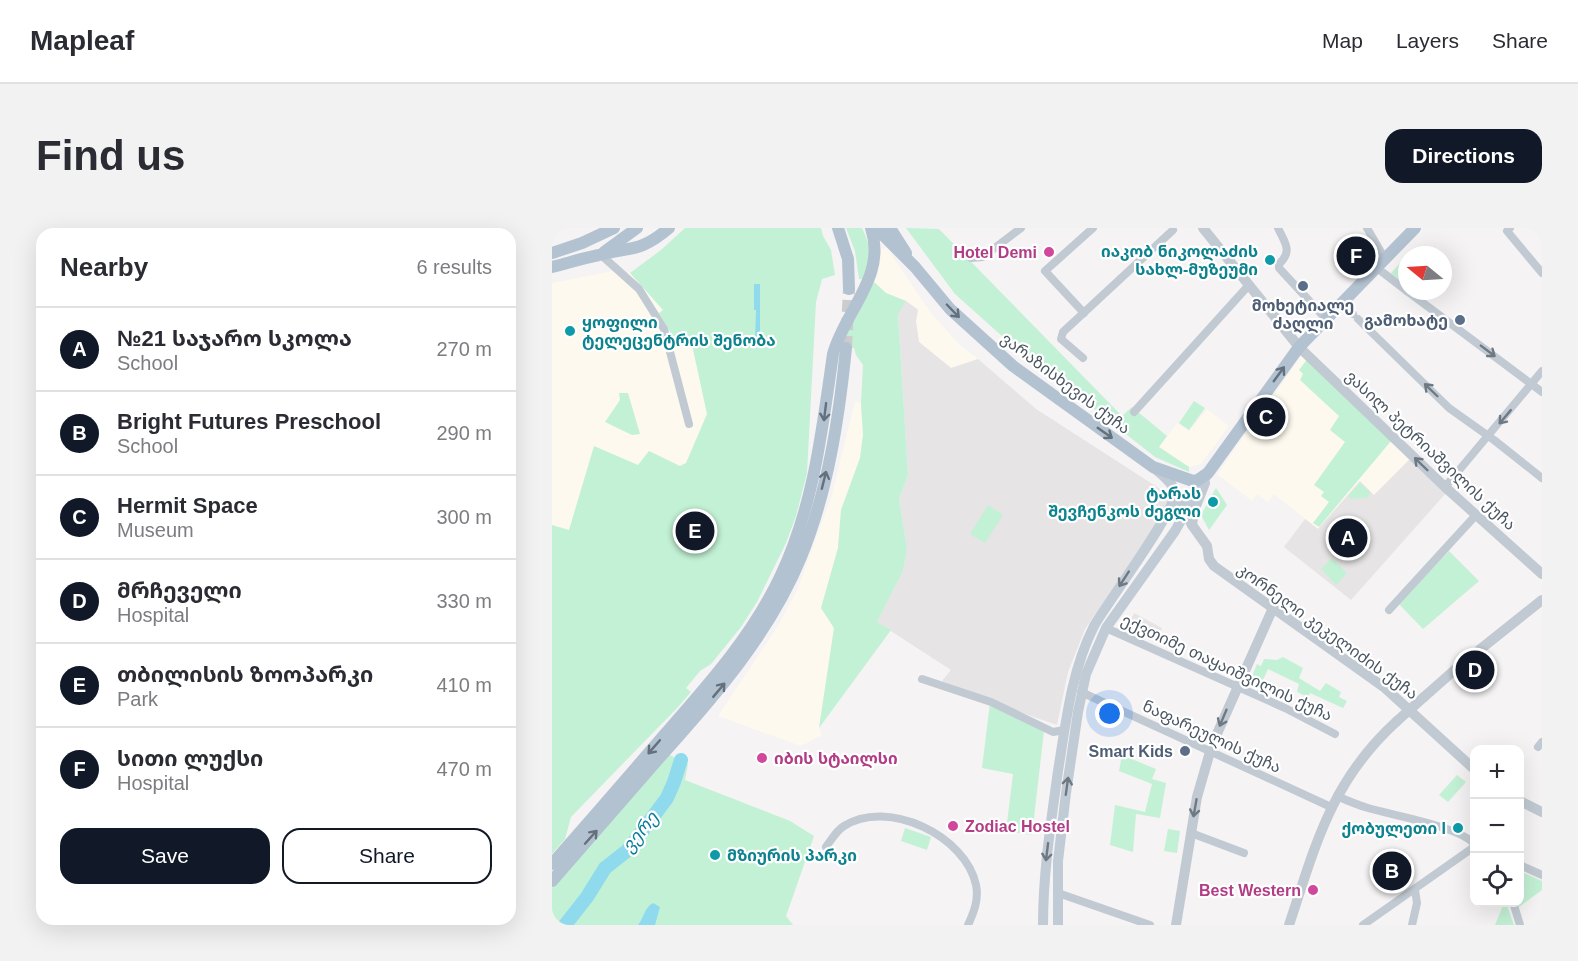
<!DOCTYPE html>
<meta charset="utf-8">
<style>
:root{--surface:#fff;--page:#f2f2f3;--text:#2b2b33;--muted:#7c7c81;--line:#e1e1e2;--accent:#111827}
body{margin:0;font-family:Helvetica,"Noto Sans Georgian",sans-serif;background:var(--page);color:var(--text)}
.controls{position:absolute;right:18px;bottom:18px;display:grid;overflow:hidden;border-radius:12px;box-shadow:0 6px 24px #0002}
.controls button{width:54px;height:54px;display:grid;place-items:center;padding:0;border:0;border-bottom:2px solid var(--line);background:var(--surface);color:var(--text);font:30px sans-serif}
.compass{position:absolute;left:846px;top:18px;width:54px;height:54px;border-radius:50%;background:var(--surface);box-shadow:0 6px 24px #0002;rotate:288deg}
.you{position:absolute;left:558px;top:486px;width:21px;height:21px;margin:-15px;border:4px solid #fff;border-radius:50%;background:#1a73e8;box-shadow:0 0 0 9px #1a73e833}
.badge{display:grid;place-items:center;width:39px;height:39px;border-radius:50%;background:var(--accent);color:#fff;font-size:20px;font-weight:700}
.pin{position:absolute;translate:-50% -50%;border:3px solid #fff;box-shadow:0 2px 6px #0006}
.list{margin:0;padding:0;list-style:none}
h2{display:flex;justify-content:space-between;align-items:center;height:78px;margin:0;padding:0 24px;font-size:26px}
h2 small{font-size:20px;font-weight:400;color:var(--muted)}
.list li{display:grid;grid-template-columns:39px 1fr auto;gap:18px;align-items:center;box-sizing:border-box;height:84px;padding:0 24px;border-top:2px solid var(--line)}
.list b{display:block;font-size:22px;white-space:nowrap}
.list p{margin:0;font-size:20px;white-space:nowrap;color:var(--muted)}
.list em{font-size:20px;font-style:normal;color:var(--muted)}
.actions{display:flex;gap:12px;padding:18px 24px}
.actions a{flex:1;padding:14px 0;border:2px solid var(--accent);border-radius:18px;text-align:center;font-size:21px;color:var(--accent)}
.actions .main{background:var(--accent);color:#fff}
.icon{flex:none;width:33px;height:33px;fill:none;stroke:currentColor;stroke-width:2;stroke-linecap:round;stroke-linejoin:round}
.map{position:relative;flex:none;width:990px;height:697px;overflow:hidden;border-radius:18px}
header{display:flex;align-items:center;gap:36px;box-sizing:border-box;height:84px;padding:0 30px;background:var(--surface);border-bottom:2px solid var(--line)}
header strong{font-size:28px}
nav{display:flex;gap:33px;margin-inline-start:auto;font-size:21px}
.intro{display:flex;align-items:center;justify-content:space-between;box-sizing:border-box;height:144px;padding:0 36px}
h1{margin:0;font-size:42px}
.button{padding:15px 27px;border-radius:18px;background:var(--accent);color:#fff;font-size:21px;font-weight:700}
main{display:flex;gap:36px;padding:0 36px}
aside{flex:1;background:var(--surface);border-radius:18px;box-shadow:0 6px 24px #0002}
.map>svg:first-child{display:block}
.commercial{fill:#fdf9ef}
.education{fill:#e6e4e5}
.green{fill:#c3f1d5}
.water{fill:#90daee}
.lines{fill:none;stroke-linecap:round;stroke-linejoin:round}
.river{stroke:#90daee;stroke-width:14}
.primary-tunnel{stroke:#caccce;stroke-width:12;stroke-dasharray:12 6;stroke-linecap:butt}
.minor{stroke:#c1cad2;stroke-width:8}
.tertiary{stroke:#c1cad2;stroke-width:10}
.secondary{stroke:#c1cbd6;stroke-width:10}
.primary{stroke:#b3c2d1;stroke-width:12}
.tertiary-bridge{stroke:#c1cad2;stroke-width:10}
.oneway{stroke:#64717d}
.oneway2{stroke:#6e7983}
.oneway3{stroke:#6e7984}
.hotel-dot{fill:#d1479c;stroke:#fff;stroke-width:2}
.culture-dot{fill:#0f9aa8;stroke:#fff;stroke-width:2}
.service-dot{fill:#5c6f8a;stroke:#fff;stroke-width:2}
.labels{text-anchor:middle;stroke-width:4.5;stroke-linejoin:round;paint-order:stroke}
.culture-label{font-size:16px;font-weight:bold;fill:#0d838f;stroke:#fff;text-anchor:end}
.hotel-label{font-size:16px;font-weight:bold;fill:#b23c85;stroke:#fff;text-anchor:end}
.service-label{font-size:16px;font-weight:bold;fill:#4e5e75;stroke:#fff;text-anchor:end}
.street-label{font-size:16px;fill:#4a5661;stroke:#fff}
.water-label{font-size:18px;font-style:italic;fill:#0c7c9b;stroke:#fff}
</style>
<header>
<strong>Mapleaf</strong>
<nav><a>Map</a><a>Layers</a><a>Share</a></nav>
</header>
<div class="intro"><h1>Find us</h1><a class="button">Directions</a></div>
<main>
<aside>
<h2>Nearby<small>6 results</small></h2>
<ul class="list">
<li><span class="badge">A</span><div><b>№21 საჯარო სკოლა</b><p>School</p></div><em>270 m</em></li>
<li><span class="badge">B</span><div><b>Bright Futures Preschool</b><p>School</p></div><em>290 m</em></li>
<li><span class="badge">C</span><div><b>Hermit Space</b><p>Museum</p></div><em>300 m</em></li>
<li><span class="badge">D</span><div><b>მრჩეველი</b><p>Hospital</p></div><em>330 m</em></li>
<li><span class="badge">E</span><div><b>თბილისის ზოოპარკი</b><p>Park</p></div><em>410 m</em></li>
<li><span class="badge">F</span><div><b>სითი ლუქსი</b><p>Hospital</p></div><em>470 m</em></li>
</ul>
<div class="actions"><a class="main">Save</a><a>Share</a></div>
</aside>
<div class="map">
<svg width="990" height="697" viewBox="0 0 990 697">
<rect width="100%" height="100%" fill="#f5f3f3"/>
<g class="commercial">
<polygon points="335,20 379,85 407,116 426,131 399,140 367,114 364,93 366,81 354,73 334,65 322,54 328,21"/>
<polygon points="66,42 78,45 102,71 111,83 107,86 124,116 139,112 156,186 134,235 128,238 97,223 86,237 17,302 0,297 0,55"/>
<polygon points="751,126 858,231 822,267 807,254 766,301 722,266 716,274 705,266 700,273 665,246"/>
<polygon points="303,173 309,175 311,207 308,230 289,282 286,320 269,380 282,400 267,500 270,507 249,518 166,488 226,398 245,362 280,267"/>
<polygon points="655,181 677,198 649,236 637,239 607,219 625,195 637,203"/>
</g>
<g class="education">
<polygon points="354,73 366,82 364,93 367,114 399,140 426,131 484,181 616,266 617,270 609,290 533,401 516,444 505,497 439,474 390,453 399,442 325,394 351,343 355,321 347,271 356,247 346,85"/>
<polygon points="858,231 894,265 799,372 732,319 753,291 766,301 808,253 822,267"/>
<polygon points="582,385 610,400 604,414 575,400"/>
</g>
<g class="green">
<polygon points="133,0 269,0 271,8 279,22 283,47 270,51 264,74 255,245 244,288 234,315 205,374 189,399 159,436 148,443 134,460 139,464 126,479 19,589 13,611 0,626 0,297 17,302 42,218 86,237 97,223 128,238 134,235 155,186 139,112 125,116 107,85 111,82 78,45 109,22"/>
<path d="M294,0h16c10,20 8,30 3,51h-6l-4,-28z"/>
<polygon points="354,0 387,1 570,188 580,179 615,208 607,219 637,239 637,244 603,229 451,109 403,66"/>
<polygon points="855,28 855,58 839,45"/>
<polygon points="322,54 334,65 354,73 346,86 356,247 347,271 355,321 351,343 325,394 339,402 267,500 282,400 269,380 286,320 289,282 308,230 311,207 309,175 311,137 304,127 302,120 288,120"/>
<polygon points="756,130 839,213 767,299 761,295 777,274 769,268 772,264 762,257 793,214 778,202 787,188 748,152 751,146 747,142"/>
<polygon points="67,165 76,165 88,206 80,207 53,194 68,172"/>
<polygon points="642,173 653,180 637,202 627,195"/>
<polygon points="808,255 818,264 817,269 799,271 796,268"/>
<polygon points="664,260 675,277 657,302 649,287"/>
<polygon points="436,277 451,287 433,315 418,306"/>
<polygon points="897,323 927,353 871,401 846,375"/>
<polygon points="780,330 795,345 784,357 769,341"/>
<polygon points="731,429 751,440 747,450 768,463 774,455 789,464 787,469 795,473 791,480 758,465 756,469 745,464 747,456 716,441 709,456 699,451 705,436 709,438 712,431 725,432"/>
<polygon points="438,475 492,503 480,607 454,603 461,546 430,540"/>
<polygon points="116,526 136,536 133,552 238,593 262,608 234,688 241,697 0,697 0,660"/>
<polygon points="570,527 604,541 600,551 614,555 608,590 584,586 581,624 558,617 563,577 593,584 600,556 567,543"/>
<polygon points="905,547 914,554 896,574 887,567"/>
<polygon points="353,600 379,609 375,622 349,613"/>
<polygon points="616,601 628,603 625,625 612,623"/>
<polygon points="970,644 990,653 990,662 967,679 965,675 968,674 968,647"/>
<polygon points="952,675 954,675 962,697 943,697"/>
</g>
<g class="water">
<polygon points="202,56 208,56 208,112 203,112 204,82 202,82"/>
<path d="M101,675l7,4 -5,18h-17c6,-7 6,-17 15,-22z"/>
</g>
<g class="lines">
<polyline class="river" points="13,697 35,669 53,640 76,622 115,570 122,554 129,532"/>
<polyline class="primary-tunnel" points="294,120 297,61"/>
<g class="minor">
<path d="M726,0c7,15 15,23 1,36v4l47,51"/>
<polyline points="815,0 833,31"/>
<polyline points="958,0 955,3 990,45"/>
<polyline points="48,26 87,61 112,101 137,196"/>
<polyline points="419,30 431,29 469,0"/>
<polyline points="825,40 855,63"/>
<polyline points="855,63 990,164"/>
<polyline points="790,75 801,86"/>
<polyline points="532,85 493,43 541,0"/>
<polyline points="806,91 897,180 942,212 990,250"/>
<polyline points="531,130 509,111 511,104 621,2"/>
<polyline points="582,184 697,57"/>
<polyline points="893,259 990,143"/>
<polyline points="837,382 924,287"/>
<polyline points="554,400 733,480 783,506"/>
<polyline points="370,451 439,474 501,504 512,502"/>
<polyline points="529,464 779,579"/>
<polyline points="986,519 990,514"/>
<path d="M785,568c11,5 21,9 31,12 24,7 93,19 106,36"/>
<polyline points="639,605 692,625"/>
<path d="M274,619c6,-8 10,-16 18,-21 44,-28 122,10 132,59 3,14 -2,27 -8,40"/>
<polyline points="968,637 990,647"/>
<polyline points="506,665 598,697"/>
<polyline points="961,674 968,697"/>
<polyline points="811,697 922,619"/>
<polyline points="860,697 865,675 863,662"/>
</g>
<g class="tertiary">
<polyline points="651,0 747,119 893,259 990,346"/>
<polyline points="623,263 640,297 655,318 657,331 662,338 833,460 922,541"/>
<polyline points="640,297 642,283 653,255"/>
<polyline points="872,469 906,439 990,372"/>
<polyline points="968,573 990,584"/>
<polyline points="624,697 645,569 660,517 721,380"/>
<path d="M737,697c27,-81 42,-144 108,-204"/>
</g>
<g class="secondary">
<path d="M491,697c0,-52 8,-103 15,-154 8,-49 13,-99 36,-145 12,-22 85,-119 81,-135 -3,-9 -15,-18 -22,-24"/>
<polyline points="506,697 506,633 514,565 526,484 534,446 554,400 623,303 656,245"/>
</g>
<g class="primary">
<polyline points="286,0 296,31 297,61"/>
<polyline points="324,0 363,39 398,81 461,138 601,239 641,253 646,252 656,245 747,119 863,0"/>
<polyline points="338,0 354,25"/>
<polyline points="52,24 85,0"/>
<polyline points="0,25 30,15 62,0"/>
<path d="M0,39c16,-4 31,-9 47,-12 32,-8 42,-3 70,-27"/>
<path d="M0,636c38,-43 76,-87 114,-131 43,-49 87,-98 115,-158 33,-70 41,-145 52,-221 12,-44 54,-77 38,-126"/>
<path d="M0,653c36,-41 72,-83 108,-124 55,-61 110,-124 141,-200 27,-66 38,-139 45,-209"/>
</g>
<polyline class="tertiary-bridge" points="845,493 872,469"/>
</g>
<defs><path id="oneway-shaft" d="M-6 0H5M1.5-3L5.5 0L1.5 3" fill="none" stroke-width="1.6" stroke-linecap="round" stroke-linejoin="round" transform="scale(1.5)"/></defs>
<g class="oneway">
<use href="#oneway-shaft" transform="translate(401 83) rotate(46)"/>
<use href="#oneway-shaft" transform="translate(727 146) rotate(-54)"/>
<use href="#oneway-shaft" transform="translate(273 184) rotate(97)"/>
<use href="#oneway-shaft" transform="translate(553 205) rotate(35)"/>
<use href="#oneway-shaft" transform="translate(272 252) rotate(-76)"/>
<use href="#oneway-shaft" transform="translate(167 462) rotate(-50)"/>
<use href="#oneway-shaft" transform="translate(102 519) rotate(131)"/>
<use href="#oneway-shaft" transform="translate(39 609) rotate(-48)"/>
</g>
<g class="oneway2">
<use href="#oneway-shaft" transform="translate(936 123) rotate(37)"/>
<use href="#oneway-shaft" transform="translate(879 162) rotate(-136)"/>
<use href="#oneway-shaft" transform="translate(953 189) rotate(130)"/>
<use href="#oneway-shaft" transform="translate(869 236) rotate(-136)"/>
<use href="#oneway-shaft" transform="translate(671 490) rotate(113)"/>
<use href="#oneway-shaft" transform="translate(643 580) rotate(100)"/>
</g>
<g class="oneway3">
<use href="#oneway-shaft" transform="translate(572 351) rotate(123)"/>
<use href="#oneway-shaft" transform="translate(515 558) rotate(-82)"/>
<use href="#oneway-shaft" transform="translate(495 624) rotate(97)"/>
</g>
<g class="hotel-dot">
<circle cx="497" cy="24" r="6"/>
<circle cx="210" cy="530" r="6"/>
<circle cx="401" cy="598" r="6"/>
<circle cx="761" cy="662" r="6"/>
</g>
<g class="culture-dot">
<circle cx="718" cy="32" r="6"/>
<circle cx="18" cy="103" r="6"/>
<circle cx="661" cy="274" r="6"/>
<circle cx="906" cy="600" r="6"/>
<circle cx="163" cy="627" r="6"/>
</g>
<g class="service-dot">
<circle cx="751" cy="58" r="6"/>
<circle cx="908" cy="92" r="6"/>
<circle cx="633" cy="523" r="6"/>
</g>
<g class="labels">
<g class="culture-label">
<text x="706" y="29">იაკობ ნიკოლაძის<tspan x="706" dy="18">სახლ-მუზეუმი</tspan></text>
<text x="30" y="100" text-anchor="start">ყოფილი<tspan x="30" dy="18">ტელეცენტრის შენობა</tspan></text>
<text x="649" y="271">ტარას<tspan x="649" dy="18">შევჩენკოს ძეგლი</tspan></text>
<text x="894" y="606">ქობულეთი I</text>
<text x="175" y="633" text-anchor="start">მზიურის პარკი</text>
</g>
<g class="hotel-label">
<text x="485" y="30">Hotel Demi</text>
<text x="222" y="536" text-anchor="start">იბის სტაილსი</text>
<text x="413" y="604" text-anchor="start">Zodiac Hostel</text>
<text x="749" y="668">Best Western</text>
</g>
<g class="service-label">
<text x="751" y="83" text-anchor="middle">მოხეტიალე<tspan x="751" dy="18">ძაღლი</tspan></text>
<text x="896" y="98">გამოხატე</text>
<text x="621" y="529">Smart Kids</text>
</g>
<g class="street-label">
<text transform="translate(514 155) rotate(37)" y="6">ვარაზისხევის ქუჩა</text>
<text transform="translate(879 222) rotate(43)" y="6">ვასილ პეტრიაშვილის ქუჩა</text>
<text transform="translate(776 403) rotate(36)" y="6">კორნელი კეკელიძის ქუჩა</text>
<text transform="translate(675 439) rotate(25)" y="6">ექვთიმე თაყაიშვილის ქუჩა</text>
<text transform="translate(660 508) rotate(25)" y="6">ნაფარეულის ქუჩა</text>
</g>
<g class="water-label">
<text transform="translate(88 604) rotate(-51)" y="6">ვერე</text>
</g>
</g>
</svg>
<div class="controls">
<button>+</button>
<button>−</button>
<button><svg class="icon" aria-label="locate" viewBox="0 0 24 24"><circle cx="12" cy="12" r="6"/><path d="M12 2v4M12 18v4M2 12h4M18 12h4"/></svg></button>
</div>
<svg class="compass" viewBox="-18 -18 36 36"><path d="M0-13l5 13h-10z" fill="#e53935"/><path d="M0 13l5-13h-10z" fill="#7c7c81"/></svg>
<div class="you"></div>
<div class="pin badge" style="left:796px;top:310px">A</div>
<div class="pin badge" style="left:840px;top:643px">B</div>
<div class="pin badge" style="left:714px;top:189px">C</div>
<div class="pin badge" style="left:923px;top:442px">D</div>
<div class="pin badge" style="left:143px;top:303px">E</div>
<div class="pin badge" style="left:804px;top:28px">F</div>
</div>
</main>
